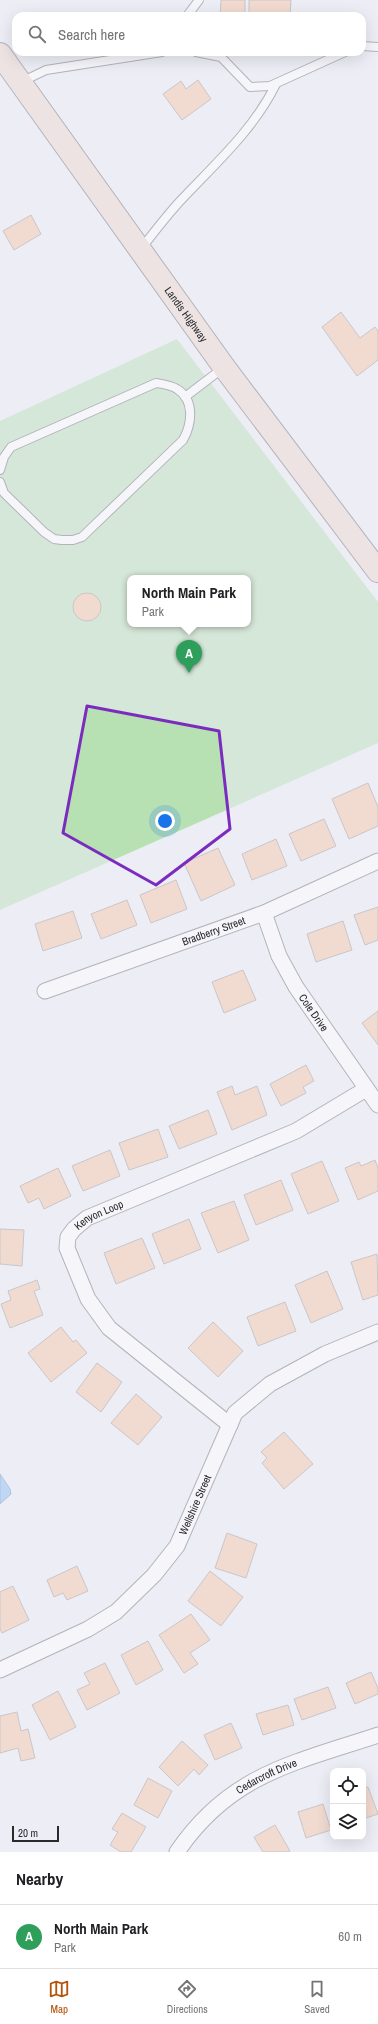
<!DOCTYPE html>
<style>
:root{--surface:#fff;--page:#f6f6f6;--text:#202124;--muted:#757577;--line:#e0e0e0;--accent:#b45309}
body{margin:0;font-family:"Archivo Narrow",sans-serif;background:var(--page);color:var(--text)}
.controls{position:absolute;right:12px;bottom:12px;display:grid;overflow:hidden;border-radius:8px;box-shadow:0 4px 16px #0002}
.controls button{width:36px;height:36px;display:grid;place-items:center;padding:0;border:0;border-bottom:1px solid var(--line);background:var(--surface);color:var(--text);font:20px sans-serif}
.scale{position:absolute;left:12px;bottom:10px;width:47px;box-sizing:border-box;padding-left:4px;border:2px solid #2a2a2d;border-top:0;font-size:11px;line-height:14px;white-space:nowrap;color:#2a2a2d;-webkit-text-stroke:3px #ededf5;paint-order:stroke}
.you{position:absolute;left:165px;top:821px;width:14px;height:14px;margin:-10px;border:3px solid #fff;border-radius:50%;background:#1a73e8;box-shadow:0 0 0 6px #1a73e833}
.badge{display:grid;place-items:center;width:26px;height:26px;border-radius:50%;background:var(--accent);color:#fff;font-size:13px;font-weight:700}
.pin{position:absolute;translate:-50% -33px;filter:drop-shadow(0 1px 2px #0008)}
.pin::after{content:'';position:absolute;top:21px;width:14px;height:12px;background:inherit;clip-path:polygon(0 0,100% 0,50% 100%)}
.popup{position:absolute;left:127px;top:575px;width:124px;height:52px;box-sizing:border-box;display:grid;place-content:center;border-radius:8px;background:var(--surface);filter:drop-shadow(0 1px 3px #0005);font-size:13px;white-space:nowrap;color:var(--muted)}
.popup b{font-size:15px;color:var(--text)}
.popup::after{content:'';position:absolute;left:50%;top:100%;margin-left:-8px;border:8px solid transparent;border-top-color:var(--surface)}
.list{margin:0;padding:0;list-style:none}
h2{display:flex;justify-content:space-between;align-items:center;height:52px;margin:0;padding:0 16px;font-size:17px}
h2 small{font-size:13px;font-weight:400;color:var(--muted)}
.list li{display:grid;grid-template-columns:26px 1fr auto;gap:12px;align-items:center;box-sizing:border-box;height:64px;padding:0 16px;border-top:1px solid var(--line)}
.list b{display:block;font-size:15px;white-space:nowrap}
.list p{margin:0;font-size:13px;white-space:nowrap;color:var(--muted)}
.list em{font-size:13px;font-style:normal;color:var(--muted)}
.icon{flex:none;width:22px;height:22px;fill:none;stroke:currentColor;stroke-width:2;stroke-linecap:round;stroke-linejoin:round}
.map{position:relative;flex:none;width:378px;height:1852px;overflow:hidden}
.search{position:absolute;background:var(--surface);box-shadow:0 4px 16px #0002;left:12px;right:12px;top:12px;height:44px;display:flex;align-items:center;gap:10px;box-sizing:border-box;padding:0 14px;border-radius:12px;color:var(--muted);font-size:15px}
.sheet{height:116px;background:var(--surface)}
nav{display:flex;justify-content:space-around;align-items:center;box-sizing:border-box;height:56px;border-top:1px solid var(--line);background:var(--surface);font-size:11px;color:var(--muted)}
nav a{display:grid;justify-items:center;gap:2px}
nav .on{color:var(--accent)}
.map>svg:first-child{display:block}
.green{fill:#b8e1b3;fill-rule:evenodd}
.water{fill:#85bcf2;stroke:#6a90b7}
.building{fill:#f5c4a2;stroke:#9e9793}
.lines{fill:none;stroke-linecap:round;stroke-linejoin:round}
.service-casing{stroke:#6d6d74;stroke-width:10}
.minor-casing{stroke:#6d6d74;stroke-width:17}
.secondary-casing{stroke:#6d6d74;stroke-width:24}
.service{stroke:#fff;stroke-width:8}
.minor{stroke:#fff;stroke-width:15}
.secondary{stroke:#edd7cc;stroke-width:22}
.marked{fill:none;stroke:#7b2cbf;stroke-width:3;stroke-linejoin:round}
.labels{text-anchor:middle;stroke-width:3;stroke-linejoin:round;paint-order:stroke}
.street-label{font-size:11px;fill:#2a2a2d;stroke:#ededf5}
</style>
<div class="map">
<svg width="378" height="1852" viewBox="0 0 378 1852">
<rect width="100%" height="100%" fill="#ededf5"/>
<path class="green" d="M177,339l201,263v141l-378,167v-489zM130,578h118v46h-118z"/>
<polygon class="water" points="0,1474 10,1489 11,1494 0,1504"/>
<g class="building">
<polygon points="221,0 245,0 245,16 220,16"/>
<polygon points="249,0 291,0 290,16 249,16"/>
<polygon points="198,80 211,99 182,120 163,94 181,81 186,89"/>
<polygon points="31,215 41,234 14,250 3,231"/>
<polygon points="341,312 360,338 375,327 378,331 378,360 357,376 322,327"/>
<circle cx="87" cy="607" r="14"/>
<polygon points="368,783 378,807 378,826 349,839 332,799"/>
<polygon points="324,819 336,846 301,861 289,834"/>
<polygon points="276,839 287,866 252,880 242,854"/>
<polygon points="218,848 235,885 201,901 184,863"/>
<polygon points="176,880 187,909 151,923 140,895"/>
<polygon points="127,900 137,925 101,939 91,914"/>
<polygon points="378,907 378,940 365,945 354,915"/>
<polygon points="73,911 82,938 43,951 35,924"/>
<polygon points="343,921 352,950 316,962 307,934"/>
<polygon points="243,970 256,1000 224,1013 212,982"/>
<polygon points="378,1011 378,1045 362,1023"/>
<polygon points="306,1065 314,1081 303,1087 306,1093 281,1106 270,1084"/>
<polygon points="232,1086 235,1095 257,1086 267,1115 232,1130 217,1092"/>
<polygon points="208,1110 217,1134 179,1149 169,1126"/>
<polygon points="158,1129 168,1157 129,1170 119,1143"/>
<polygon points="110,1150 120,1176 83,1191 72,1166"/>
<polygon points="375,1160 378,1168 378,1191 358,1200 345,1168 359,1162 361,1166"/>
<polygon points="322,1161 339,1201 308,1214 291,1174"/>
<polygon points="58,1168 71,1196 44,1209 39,1198 28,1203 20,1186"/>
<polygon points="281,1180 293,1210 256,1225 244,1195"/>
<polygon points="234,1201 249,1240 218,1253 201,1213"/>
<polygon points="189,1219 201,1249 164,1264 152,1234"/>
<polygon points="0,1229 24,1230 22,1266 0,1264"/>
<polygon points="142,1238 155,1268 116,1284 104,1253"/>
<polygon points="377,1254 378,1295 363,1300 351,1262"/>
<polygon points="327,1271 343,1309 311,1323 295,1285"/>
<polygon points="37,1280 40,1289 34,1291 43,1315 10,1328 1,1304 11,1300 8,1291"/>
<polygon points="285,1302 296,1331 258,1346 247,1317"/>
<polygon points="213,1322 243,1351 218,1377 188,1348"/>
<polygon points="61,1327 73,1342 76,1340 87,1353 51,1382 28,1353"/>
<polygon points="97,1363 122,1382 101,1412 76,1392"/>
<polygon points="136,1394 162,1417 138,1445 111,1423"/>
<polygon points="284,1432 313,1464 284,1489 262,1463 267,1458 261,1452"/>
<polygon points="227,1533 257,1544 246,1578 215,1568"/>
<polygon points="77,1566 88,1591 67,1600 63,1593 54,1597 47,1580"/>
<polygon points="210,1571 243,1597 221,1626 188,1601"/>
<polygon points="13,1586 29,1620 2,1633 0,1629 0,1592"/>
<polygon points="191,1614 210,1640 190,1653 198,1664 184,1673 159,1635"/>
<polygon points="148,1641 163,1670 136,1685 121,1655"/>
<polygon points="105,1663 120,1693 87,1710 77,1690 90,1684 84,1673"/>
<polygon points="371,1672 378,1688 378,1694 355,1704 346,1683"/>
<polygon points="328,1687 336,1708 302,1720 294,1699"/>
<polygon points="58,1691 76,1727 50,1740 32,1705"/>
<polygon points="288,1705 294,1725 263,1735 256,1714"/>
<polygon points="17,1712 21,1731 28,1729 35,1758 21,1761 18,1748 0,1753 0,1716"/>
<polygon points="231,1723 242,1748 215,1760 204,1735"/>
<polygon points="182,1741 208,1765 199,1775 194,1769 178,1786 159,1767"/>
<polygon points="148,1778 172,1791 158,1818 134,1805"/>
<polygon points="368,1787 378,1814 363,1819 363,1789"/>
<polygon points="323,1804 331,1830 306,1838 298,1812"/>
<polygon points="122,1813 146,1827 131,1852 121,1852 110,1845 118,1832 112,1829"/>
<polygon points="275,1825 290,1851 288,1852 263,1852 254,1837"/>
</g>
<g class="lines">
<defs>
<g id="service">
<polyline points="187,16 199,0"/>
<polyline points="362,46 378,47"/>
<polyline points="196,52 221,57 250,87 270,86 345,52"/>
<polyline points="21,82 46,70 162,52"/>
<path d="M141,249c13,-17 26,-34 41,-50 34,-36 72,-70 94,-115"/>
<polyline points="185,397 223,368"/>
<path d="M0,470l4,-13 7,-10 145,-64c6,1 15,2 21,6 18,11 15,35 6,51l-101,97 -9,3h-11l-8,-1 -10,-7 -40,-39 -4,-11"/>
</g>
<g id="minor">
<path id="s1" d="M264,913l15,43 17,31 82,118"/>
<path id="s2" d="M45,991l219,-78 114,-52"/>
<path id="s3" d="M230,1425l-121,-97 -21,-29 -21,-51 1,-11 6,-8 13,-11 209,-87 70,-42"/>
<path id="s4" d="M0,1670l88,-41 28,-17 38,-37 23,-29 58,-133 35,-29 55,-30 53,-22"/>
<path id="s5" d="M177,1852c53,-78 117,-89 201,-117"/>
</g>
<g id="secondary">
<path id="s6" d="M0,54l224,313 154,204"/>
</g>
</defs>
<use href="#service" class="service-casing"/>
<use href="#minor" class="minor-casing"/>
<use href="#secondary" class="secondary-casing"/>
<use href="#service" class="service"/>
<use href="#minor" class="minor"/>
<use href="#secondary" class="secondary"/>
</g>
<path d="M0 0H378V1852H0ZM87,706l132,25 11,98 -74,56 -93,-52z" fill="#ededf5" fill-opacity=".55" fill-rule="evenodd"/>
<path class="marked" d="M87,706l132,25 11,98 -74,56 -93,-52z"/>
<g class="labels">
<g class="street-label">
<text dy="4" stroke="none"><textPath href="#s6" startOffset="320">Landis Highway</textPath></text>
<text dy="4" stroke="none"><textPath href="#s2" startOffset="179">Bradberry Street</textPath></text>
<text dy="4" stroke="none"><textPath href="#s1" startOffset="112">Cole Drive</textPath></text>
<text dy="4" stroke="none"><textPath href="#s3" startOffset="296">Kenyon Loop</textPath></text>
<text dy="4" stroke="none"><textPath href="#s4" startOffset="265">Wellshire Street</textPath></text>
<text dy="4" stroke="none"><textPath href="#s5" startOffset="119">Cedarcroft Drive</textPath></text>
</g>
</g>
</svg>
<div class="controls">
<button><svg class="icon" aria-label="locate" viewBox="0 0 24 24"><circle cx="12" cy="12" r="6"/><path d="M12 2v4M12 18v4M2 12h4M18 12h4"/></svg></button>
<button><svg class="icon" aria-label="layers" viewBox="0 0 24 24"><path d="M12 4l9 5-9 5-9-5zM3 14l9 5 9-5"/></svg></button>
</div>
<div class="scale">20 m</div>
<div class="you"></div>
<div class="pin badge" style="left:189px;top:673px;background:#2e9e5b">A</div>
<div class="popup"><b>North Main Park</b>Park</div>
<div class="search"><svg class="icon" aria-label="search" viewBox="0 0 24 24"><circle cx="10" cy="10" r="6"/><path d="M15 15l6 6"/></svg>Search here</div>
</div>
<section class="sheet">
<h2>Nearby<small></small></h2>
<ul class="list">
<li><span class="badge" style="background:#2e9e5b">A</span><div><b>North Main Park</b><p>Park</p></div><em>60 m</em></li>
</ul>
</section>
<nav>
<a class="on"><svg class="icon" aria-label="map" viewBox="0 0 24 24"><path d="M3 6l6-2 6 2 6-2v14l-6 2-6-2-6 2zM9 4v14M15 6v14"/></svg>Map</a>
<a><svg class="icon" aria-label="directions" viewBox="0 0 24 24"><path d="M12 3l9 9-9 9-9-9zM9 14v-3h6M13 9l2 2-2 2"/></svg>Directions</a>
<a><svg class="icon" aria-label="saved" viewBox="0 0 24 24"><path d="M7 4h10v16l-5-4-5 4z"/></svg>Saved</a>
</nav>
